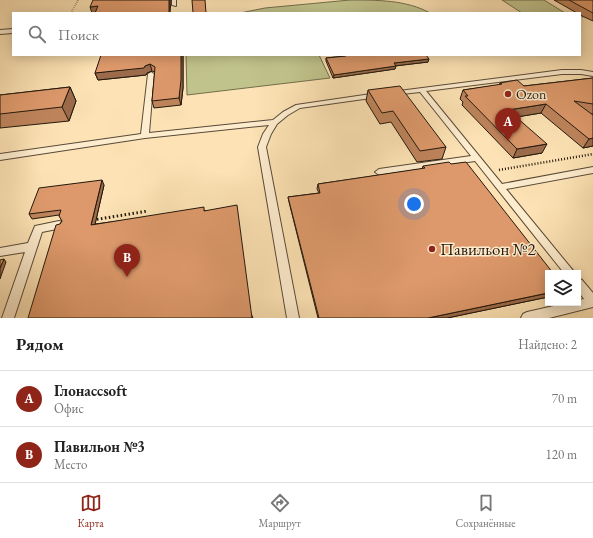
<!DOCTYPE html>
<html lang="ru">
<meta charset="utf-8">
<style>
:root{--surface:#fff;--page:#f6f6f6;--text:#222;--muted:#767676;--line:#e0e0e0;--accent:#8f2418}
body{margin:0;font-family:"EB Garamond",serif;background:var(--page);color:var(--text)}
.controls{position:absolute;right:12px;bottom:12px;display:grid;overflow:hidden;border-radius:0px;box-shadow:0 2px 10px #0003}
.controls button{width:36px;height:36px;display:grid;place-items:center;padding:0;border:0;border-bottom:1px solid var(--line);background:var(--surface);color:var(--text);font:20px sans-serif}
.you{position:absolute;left:414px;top:204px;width:14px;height:14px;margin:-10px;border:3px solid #fff;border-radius:50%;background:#1a73e8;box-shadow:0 0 0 6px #1a73e833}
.badge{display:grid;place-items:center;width:26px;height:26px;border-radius:50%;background:var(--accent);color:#fff;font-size:13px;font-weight:700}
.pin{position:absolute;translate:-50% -33px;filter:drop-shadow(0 1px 2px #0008)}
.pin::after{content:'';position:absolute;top:21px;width:14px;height:12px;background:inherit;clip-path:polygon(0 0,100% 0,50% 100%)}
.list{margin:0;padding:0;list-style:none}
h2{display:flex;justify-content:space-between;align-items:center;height:52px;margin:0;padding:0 16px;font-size:17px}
h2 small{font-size:13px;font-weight:400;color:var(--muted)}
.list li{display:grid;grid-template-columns:26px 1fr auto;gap:12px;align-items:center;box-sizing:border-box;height:56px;padding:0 16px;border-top:1px solid var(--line)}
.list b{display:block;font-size:15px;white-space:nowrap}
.list p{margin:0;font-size:13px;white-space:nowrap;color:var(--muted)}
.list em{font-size:13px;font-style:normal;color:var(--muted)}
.icon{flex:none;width:22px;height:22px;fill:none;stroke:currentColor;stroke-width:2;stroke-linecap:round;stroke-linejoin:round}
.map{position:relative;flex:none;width:593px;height:318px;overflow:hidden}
.search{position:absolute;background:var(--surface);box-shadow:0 2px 10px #0003;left:12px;right:12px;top:12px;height:44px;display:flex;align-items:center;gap:10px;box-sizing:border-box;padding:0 14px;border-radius:0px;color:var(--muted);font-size:15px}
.sheet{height:164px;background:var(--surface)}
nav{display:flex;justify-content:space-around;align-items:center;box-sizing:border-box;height:56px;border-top:1px solid var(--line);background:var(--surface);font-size:11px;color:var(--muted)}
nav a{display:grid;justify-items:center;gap:2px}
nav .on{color:var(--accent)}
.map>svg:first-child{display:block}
.green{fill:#c1c38c;stroke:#726e4c}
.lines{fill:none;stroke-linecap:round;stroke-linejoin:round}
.lane-casing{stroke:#594a37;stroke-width:2}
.path-far2{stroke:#23180d;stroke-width:1.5;stroke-dasharray:0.5 1.5;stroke-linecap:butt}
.path-far1{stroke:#23180d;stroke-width:2.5;stroke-dasharray:1 2;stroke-linecap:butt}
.path{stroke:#23180d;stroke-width:3;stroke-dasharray:1.5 2.5;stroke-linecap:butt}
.lane{fill:#fdecce;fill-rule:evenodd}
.wall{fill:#be845c;stroke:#23180d}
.shaded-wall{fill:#9b6b4b;stroke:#23180d}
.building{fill:#dd996b;stroke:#23180d}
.poi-dot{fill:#8f2418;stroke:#fdecce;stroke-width:1.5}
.labels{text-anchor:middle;stroke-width:3;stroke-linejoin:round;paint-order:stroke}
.poi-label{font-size:14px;fill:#23180d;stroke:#fdecce;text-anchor:start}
.near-poi-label{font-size:17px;fill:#23180d;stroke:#fdecce;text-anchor:start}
</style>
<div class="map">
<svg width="593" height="318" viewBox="0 0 593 318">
<rect width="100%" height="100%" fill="#fce2b4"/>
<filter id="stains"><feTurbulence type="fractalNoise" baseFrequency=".005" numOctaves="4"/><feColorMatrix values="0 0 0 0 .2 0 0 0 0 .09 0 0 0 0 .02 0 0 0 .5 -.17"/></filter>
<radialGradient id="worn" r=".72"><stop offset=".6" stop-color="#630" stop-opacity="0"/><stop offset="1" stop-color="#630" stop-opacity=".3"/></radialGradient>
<g class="green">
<path d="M350,0c27,0 57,0 80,13h-190l25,-5z"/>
<polygon points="502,0 544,0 565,13 522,13"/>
<polygon points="186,55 319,55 330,78 187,95"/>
</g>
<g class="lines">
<defs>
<g id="lane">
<polygon points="172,0 176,0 176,6 172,5"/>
<polygon points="13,29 13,33 0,34 0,30"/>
<polygon points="562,70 581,70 593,72 593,76 581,74 562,74 426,91 502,184 593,167 593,173 506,189 575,273 564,273 475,161 379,175 375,172 379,169 471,156 420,92 393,95 391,94 391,92"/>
<polygon points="151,72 154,74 149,133 273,120 283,112 296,105 378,93 381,95 378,97 300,108 288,115 277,124 271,134 266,147 299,318 287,318 258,147 263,134 269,125 145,138 0,160 0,154 141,134 148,74"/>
<polygon points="59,221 62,222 64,225 62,228 42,232 14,318 2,318 25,252 0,256 0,248 28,243 35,226"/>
<polygon points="578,278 582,280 593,293 593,307 549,318 521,318 523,314 527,312 567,303 578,303 578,300 584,299 578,291"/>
</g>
</defs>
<use href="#lane" class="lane-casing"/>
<g class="path-far2">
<polyline points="71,13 78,0"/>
<polyline points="580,18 583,17"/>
</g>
<polyline class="path-far1" points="499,170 593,154"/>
<polyline class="path" points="93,220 148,211"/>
<use href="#lane" class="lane"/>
</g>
<g class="wall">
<polygon points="554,0 593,0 593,21 580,15 580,13 577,13"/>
<polygon points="183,55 183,88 181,105 154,108 152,101 155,72 152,71 147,73 146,75 98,80 95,73"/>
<polygon points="344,55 426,55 428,62 395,66 395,69 333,78 326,61 326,58 345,56"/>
<polygon points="593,78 593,114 591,114 593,115 593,146 583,148 541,113 516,117 542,153 513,158 462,105 463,102 460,99 463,90 499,85 500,83 524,86"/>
<polygon points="70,87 76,101 69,121 0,128 0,95"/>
<polygon points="368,90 446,147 442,159 417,162 391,122 380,124 366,101"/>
<polygon points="423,166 548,273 548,297 447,318 318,318 289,202 288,197 319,193 317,189 318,184 422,169"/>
<polygon points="104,185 95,224 205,210 253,318 60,224 62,221 59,215 32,219 29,214"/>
</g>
<g class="shaded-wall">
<polygon points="169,0 171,0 170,13 169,13"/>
<polygon points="98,6 100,12 92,13 90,7"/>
<polygon points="181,55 183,55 183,88 181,105 179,98"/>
<polygon points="429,59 428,62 394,66 394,63"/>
<polygon points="150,64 152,71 147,73 146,75 98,80 95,73 145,66"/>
<polygon points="396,66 395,69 333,78 334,75"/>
<polygon points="70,87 76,101 69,121 62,107"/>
<polygon points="546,104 541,113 505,119 508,110"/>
<polygon points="593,138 593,146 583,148 589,139"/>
<polygon points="547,144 542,153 513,158 517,149"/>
<polygon points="102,180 104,185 94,229 91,225"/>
<polygon points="4,259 6,262 0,279 0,268"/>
<polygon points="548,293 548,297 447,318 428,318"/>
</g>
<g class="building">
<polygon points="93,0 169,0 169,13 95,13 98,6 90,7"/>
<polygon points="192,0 205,0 206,13 193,13"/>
<polygon points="569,0 593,0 593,13"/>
<polygon points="101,55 181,55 181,80 179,98 152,101 155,67 150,64 145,66 144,68 95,73"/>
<polygon points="346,55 426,55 429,59 394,63 396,66 334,75 326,58 346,56"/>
<polygon points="593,78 593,104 574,101 593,115 593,138 589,139 546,104 508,110 547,144 517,149 465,96 468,96 463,90 502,84 500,83 517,80 524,86"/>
<polygon points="400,86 446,147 420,151 393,111 382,113 368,90"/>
<polygon points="70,87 62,107 0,114 0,95"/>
<polygon points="449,162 451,164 466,162 553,273 548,273 548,293 428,318 319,318 288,197 320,193 318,184 425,168 423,166"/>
<polygon points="102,180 91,225 204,207 204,211 237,205 252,318 28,318 56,225 60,224 62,221 59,216 61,210 29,214 39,188"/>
<polygon points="4,259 0,268 0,260"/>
</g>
<g class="poi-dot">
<circle cx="508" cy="94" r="4"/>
<circle cx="432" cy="249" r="4"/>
</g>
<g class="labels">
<g class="poi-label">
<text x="516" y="99">Ozon</text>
</g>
<g class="near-poi-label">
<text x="440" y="255">Павильон №2</text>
</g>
</g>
<rect width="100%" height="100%" filter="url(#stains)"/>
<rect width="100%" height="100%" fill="url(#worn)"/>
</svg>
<div class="controls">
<button><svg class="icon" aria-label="layers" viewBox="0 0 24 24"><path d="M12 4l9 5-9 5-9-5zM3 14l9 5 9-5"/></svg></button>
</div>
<div class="you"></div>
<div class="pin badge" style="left:508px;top:141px">A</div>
<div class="pin badge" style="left:127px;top:277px">B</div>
<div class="search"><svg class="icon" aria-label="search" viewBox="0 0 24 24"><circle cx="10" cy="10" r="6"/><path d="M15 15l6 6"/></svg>Поиск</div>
</div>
<section class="sheet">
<h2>Рядом<small>Найдено: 2</small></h2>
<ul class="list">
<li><span class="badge">A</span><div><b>Глонассsoft</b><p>Офис</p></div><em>70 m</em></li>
<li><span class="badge">B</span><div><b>Павильон №3</b><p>Место</p></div><em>120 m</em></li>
</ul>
</section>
<nav>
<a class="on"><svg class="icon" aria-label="map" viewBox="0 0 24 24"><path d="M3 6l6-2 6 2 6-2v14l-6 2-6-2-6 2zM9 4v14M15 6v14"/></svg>Карта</a>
<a><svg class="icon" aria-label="directions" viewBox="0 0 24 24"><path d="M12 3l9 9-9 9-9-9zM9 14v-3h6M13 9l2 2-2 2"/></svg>Маршрут</a>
<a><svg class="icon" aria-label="saved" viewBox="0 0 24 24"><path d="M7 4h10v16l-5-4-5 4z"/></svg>Сохранённые</a>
</nav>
